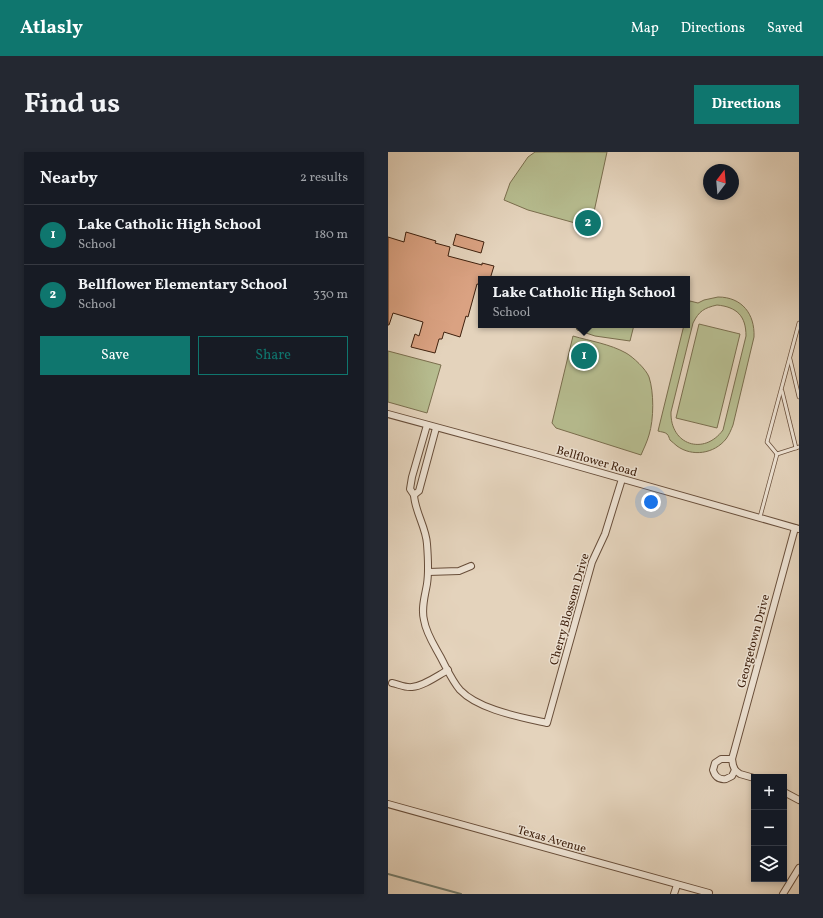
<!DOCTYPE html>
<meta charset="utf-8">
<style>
:root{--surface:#171b24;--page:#242831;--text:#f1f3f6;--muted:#9ea1a6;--line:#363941;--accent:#0f766e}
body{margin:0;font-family:Vollkorn,serif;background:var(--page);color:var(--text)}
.controls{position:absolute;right:12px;bottom:12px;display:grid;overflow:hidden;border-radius:0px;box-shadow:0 2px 6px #0003}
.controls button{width:36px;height:36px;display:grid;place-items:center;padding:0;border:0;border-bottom:1px solid var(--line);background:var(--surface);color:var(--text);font:20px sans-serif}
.compass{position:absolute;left:315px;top:12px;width:36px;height:36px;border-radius:50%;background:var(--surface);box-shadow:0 2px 6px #0003;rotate:16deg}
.you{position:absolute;left:263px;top:350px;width:14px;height:14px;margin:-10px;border:3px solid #fff;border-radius:50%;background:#1a73e8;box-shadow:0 0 0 6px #1a73e833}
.badge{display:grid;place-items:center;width:26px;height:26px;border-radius:50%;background:var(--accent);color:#fff;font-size:13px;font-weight:700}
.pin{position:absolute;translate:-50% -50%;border:2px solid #fff;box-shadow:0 1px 4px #0006}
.popup{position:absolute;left:90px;top:124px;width:212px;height:52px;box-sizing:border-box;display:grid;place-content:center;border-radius:0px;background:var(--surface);filter:drop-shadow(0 1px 3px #0005);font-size:13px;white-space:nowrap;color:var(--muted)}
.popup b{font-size:15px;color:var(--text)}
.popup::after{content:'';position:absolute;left:50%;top:100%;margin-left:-8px;border:8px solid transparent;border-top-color:var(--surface)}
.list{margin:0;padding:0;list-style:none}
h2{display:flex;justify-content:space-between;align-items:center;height:52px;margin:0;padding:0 16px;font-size:17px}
h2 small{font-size:13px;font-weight:400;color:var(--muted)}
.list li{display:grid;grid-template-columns:26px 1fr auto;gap:12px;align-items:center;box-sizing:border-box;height:60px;padding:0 16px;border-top:1px solid var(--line)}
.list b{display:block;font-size:15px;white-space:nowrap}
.list p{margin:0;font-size:13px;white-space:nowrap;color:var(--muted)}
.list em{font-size:13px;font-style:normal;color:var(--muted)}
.actions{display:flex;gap:8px;padding:12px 16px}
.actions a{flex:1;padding:9px 0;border:1px solid var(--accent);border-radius:0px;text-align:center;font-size:14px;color:var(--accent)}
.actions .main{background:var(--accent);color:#fff}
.icon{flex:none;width:22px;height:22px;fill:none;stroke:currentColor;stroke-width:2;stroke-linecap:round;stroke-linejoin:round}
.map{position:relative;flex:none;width:411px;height:742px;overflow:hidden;border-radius:0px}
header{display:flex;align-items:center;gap:24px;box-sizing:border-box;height:56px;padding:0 20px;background:var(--accent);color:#fff}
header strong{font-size:19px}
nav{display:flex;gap:22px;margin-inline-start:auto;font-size:14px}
.intro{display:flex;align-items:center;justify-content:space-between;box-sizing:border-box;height:96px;padding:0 24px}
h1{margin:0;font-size:28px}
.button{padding:10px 18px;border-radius:0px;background:var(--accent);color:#fff;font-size:14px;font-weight:700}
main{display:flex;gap:24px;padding:0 24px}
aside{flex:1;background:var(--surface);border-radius:0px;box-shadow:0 2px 6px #0003}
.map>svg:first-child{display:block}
.green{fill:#b6bc8f;stroke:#7a6e4e;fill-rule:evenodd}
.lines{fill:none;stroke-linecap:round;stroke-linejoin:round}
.stream{stroke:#737c6d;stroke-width:2}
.building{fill:#daa282;stroke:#3f210e}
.service-casing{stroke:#684e3a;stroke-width:4.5}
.minor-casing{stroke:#684e3a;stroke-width:8}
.service{stroke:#ede2d3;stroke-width:3}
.minor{stroke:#ede2d3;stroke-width:6}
.labels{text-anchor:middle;stroke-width:3;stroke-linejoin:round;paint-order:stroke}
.street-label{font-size:12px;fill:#3f210e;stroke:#ede2d3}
</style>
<header>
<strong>Atlasly</strong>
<nav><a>Map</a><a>Directions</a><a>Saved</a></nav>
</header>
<div class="intro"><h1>Find us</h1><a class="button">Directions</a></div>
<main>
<aside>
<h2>Nearby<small>2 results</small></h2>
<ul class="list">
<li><span class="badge">1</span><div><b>Lake Catholic High School</b><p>School</p></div><em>180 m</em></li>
<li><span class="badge">2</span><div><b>Bellflower Elementary School</b><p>School</p></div><em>330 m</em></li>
</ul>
<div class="actions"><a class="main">Save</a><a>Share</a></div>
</aside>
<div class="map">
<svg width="411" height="742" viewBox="0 0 411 742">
<rect width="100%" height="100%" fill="#e4d3bc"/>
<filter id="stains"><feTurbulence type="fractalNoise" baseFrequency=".005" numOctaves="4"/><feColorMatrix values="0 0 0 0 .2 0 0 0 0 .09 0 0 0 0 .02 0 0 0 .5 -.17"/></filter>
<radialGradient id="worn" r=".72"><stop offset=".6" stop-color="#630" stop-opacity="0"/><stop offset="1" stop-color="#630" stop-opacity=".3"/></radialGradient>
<g class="green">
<polygon points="147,0 219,0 204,69 198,74 140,58 116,48 122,31 140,5"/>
<path d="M330,145c24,0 37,17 36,40l-21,88c-2,5 -4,10 -7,14 -12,15 -34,18 -49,7 -2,-2 -5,-4 -7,-6 -1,-2 -1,-4 -3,-6 -2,-2 -6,-2 -9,-3l26,-106h3v-12l3,-12 8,2 6,-3zM329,153c20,2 29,11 29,31l-23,94c-19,26 -53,15 -52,-18l22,-89c6,-12 11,-15 24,-18z"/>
<polygon points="311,172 352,182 329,276 288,266"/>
<polygon points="187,173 246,173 242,189 207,184 189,178"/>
<path d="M185,184c17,5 37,8 53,17 7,4 20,16 23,24 5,15 5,42 0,58 -2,7 -5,13 -8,20l-85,-27 -4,-5z"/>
<polygon points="0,199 53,213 39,261 0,250"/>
</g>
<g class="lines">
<polyline class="stream" points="0,722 73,742"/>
</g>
<g class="building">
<polygon points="18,80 48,89 47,91 62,95 60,104 94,113 94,111 106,114 102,127 93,127 93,133 89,132 80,165 78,164 72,185 56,180 54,187 51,187 47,201 23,195 27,182 31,184 35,170 5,161 1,173 0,173 0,85 16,90"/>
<polygon points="68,82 96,90 93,101 65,93"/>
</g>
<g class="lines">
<defs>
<g id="service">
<polyline points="402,207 411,245"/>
<polyline points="394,239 408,296"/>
<polyline points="389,302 379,290 411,171"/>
<polyline points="389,302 411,295"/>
<polyline points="372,365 389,302"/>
</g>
<g id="minor">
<polyline points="0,262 147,302 411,377"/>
<polyline points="39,273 24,325 22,337 26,343 31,339 48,276"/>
<path d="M26,343c1,17 12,32 13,49 1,13 2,27 0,40 -2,12 -6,24 -3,36 2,13 10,25 16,36 6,11 12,25 20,34 19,20 61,27 87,33l45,-161 13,-28 17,-55"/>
<polyline points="40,420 71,419 83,414"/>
<path d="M4,531c6,1 13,5 20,4 12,-1 25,-11 36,-17"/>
<path d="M333,607h11l1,6 2,5 -3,6 -6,3c-7,1 -11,-2 -13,-9l2,-7z"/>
<polyline points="344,607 407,376"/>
<polyline points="347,618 352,622 366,626"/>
<polyline points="396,640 411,648"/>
<polyline points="0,652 321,741"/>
<polyline points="286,742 289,733"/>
<polyline points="395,742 411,716"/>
</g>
</defs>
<use href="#service" class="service-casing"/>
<use href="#minor" class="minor-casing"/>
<use href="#service" class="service"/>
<use href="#minor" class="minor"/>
</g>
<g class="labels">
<g class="street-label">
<text transform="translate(209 309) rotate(16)" y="4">Bellflower Road</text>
<text transform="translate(181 457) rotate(-74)" y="4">Cherry Blossom Drive</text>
<text transform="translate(365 489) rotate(-75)" y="4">Georgetown Drive</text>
<text transform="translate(164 687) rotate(16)" y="4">Texas Avenue</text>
</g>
</g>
<rect width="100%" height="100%" filter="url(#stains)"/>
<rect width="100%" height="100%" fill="url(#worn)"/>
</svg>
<div class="controls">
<button>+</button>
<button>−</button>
<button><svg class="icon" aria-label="layers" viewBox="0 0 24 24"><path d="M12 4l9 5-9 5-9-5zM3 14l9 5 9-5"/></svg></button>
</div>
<svg class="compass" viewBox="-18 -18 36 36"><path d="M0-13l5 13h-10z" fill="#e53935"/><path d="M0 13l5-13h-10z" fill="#9ea1a6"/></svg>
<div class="you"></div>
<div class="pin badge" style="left:196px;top:204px">1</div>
<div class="popup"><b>Lake Catholic High School</b>School</div>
<div class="pin badge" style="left:200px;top:71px">2</div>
</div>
</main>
